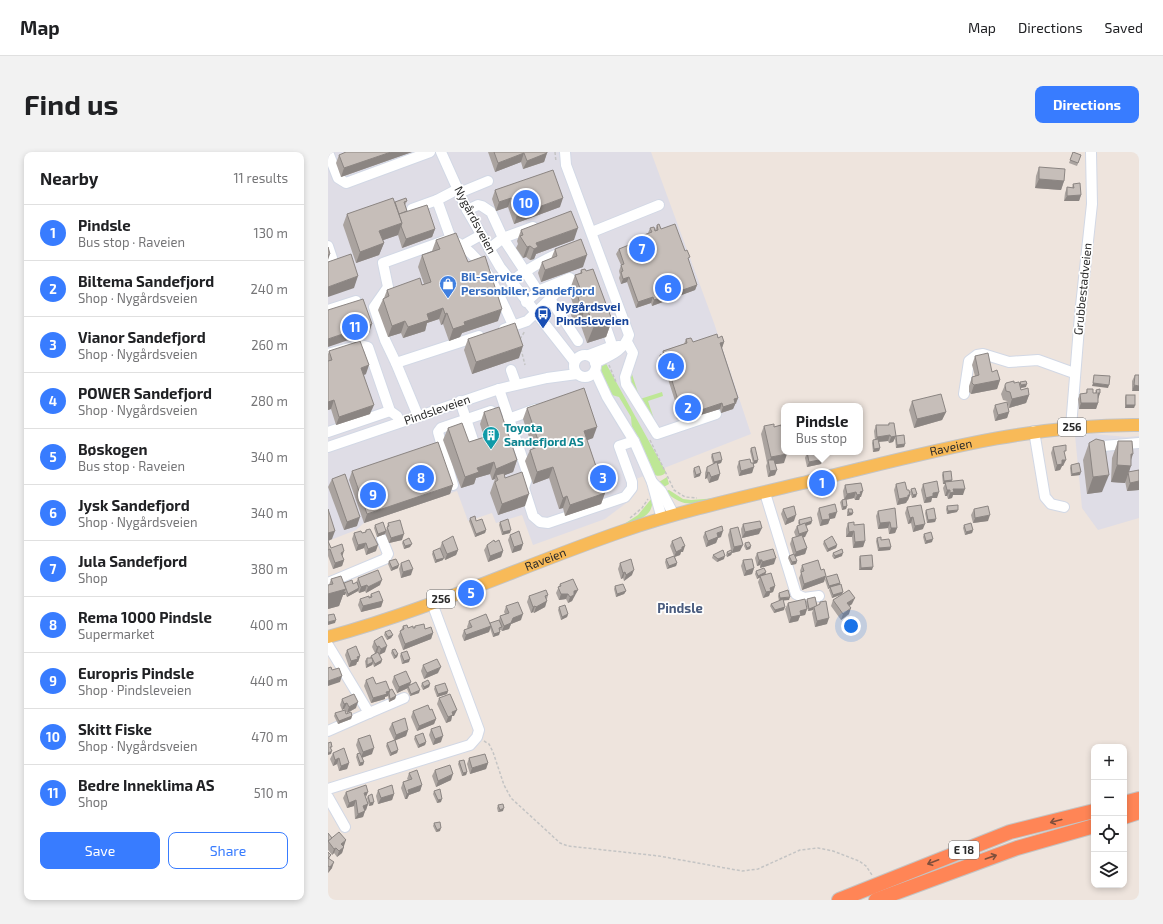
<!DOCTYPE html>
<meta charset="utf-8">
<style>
:root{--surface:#fff;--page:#f2f2f2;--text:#202124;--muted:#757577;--line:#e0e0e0;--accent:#387cff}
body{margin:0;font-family:"Exo 2",sans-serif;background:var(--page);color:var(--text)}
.controls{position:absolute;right:12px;bottom:12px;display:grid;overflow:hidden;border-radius:8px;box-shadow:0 2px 6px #0003}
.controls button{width:36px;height:36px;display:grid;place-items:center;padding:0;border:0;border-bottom:1px solid var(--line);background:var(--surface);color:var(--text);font:20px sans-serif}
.you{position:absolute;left:523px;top:474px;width:14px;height:14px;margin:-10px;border:3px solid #fff;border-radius:50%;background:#1a73e8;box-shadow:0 0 0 6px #1a73e833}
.badge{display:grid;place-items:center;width:26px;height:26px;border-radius:50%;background:var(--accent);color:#fff;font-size:13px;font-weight:700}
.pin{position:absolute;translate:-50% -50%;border:2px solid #fff;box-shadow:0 1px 4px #0006}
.popup{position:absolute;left:453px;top:251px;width:82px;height:52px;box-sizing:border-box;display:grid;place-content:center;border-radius:8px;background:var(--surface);filter:drop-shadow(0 1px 3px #0005);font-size:13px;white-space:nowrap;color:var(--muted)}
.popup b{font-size:15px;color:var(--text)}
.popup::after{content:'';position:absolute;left:50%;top:100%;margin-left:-8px;border:8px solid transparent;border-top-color:var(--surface)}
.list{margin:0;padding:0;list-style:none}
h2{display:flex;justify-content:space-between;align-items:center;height:52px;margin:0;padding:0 16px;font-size:17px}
h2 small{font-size:13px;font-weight:400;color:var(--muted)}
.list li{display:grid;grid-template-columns:26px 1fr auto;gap:12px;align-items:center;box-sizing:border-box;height:56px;padding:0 16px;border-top:1px solid var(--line)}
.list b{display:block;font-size:15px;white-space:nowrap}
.list p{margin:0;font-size:13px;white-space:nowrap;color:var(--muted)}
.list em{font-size:13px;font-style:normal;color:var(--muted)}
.actions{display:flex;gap:8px;padding:12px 16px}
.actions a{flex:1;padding:9px 0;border:1px solid var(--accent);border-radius:8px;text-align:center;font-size:14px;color:var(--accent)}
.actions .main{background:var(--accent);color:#fff}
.icon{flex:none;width:22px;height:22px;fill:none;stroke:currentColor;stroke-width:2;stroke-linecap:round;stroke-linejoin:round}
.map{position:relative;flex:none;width:811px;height:748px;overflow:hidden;border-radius:8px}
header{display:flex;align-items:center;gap:24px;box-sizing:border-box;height:56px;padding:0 20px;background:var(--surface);border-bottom:1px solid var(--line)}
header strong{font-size:19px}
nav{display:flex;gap:22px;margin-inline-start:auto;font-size:14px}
.intro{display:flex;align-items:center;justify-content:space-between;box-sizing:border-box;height:96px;padding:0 24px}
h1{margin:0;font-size:28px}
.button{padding:10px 18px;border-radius:8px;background:var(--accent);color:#fff;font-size:14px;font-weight:700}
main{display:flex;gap:24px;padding:0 24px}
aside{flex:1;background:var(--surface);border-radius:8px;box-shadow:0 2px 6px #0003}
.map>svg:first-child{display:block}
.industrial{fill:#dfdde6}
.green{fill:#bee796}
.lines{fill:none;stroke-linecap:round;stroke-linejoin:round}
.minor-casing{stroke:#d2d8e5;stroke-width:12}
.major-casing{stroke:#c4c4c4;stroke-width:14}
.highway-casing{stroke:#c4c4c4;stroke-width:16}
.path{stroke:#c4c4c4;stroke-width:1.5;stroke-dasharray:3 2;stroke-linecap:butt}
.minor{stroke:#fff;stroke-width:10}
.major{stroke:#f8ba58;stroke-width:12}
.highway{stroke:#ff8556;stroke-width:14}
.wall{fill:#aaa39f}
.shaded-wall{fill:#8b8582}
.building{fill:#c6beb9;stroke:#8b8582}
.oneway{stroke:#804f3c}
.labels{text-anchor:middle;stroke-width:3.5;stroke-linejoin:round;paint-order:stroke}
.shield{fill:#fff;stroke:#6b6b6b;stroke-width:1}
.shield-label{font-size:11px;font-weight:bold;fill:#2b2b2b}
.street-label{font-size:12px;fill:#2b2b2b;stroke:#fff}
.shop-label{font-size:12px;font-weight:bold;fill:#366cbe;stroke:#fff;text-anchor:start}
.transit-label{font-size:12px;font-weight:bold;fill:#164399;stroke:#fff;text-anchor:start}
.culture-label{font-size:12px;font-weight:bold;fill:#0d838f;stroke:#fff;text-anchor:start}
.neighbourhood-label{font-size:13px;font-weight:bold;fill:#495b7e;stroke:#fff}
</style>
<header>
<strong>Map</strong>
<nav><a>Map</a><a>Directions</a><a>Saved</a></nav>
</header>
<div class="intro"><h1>Find us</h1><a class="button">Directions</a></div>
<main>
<aside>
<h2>Nearby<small>11 results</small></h2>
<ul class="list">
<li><span class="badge">1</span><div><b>Pindsle</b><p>Bus stop · Raveien</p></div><em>130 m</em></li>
<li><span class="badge">2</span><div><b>Biltema Sandefjord</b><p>Shop · Nygårdsveien</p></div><em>240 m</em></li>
<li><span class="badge">3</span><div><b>Vianor Sandefjord</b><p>Shop · Nygårdsveien</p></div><em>260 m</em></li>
<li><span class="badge">4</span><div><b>POWER Sandefjord</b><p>Shop · Nygårdsveien</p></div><em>280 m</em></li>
<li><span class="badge">5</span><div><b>Bøskogen</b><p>Bus stop · Raveien</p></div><em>340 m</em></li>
<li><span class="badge">6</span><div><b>Jysk Sandefjord</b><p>Shop · Nygårdsveien</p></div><em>340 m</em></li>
<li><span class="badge">7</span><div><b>Jula Sandefjord</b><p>Shop</p></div><em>380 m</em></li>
<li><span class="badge">8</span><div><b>Rema 1000 Pindsle</b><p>Supermarket</p></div><em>400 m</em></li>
<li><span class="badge">9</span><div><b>Europris Pindsle</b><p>Shop · Pindsleveien</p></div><em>440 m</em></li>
<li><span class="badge">10</span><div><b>Skitt Fiske</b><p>Shop · Nygårdsveien</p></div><em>470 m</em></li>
<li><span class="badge">11</span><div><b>Bedre Inneklima AS</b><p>Shop</p></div><em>510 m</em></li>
</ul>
<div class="actions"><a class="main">Save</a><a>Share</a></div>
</aside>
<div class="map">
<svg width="811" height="748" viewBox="0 0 811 748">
<rect width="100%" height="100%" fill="#eee4dd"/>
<g class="industrial">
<polygon points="0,0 323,0 386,171 423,282 308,327 309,339 297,352 277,367 205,393 194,363 168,371 164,361 140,369 129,339 36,371 28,378 0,389"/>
<polygon points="766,282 799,285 811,284 811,366 770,378 754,356 747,283"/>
</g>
<g class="green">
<path d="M276,208l62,112c-2,4 -9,5 -13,2l-21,-45 -1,-12 -12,-20 -7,-2c-7,-10 -18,-23 -8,-35z"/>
<polygon points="303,219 312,247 334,240 335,244 320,249 328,273 303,236 301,220"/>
<polygon points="339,325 341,332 334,336 331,330"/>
<path d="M341,338l14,9 8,1 26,-2c-23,6 -33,11 -52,-7z"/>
<path d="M324,346c3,19 -16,23 -31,28l17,-11z"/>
</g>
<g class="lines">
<defs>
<g id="minor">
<polyline points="0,0 10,26 18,31 102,0"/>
<polyline points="113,0 139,58 172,115 246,209"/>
<path d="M237,0l1,13 63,170c-4,15 -20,21 -34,28"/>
<polyline points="131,41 160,29"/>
<path d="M109,48l14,39c34,17 47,54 62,86"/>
<polyline points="84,57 109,48 130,37"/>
<polyline points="139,58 150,53 154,54 163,60 175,86 210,139"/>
<polyline points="264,80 331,53"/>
<polyline points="135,93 153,83"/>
<polyline points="0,94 5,109 0,115"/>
<polyline points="161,97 175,86 205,75"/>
<path d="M183,130c17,-14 34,-23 54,-31"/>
<polyline points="222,147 250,189"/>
<polyline points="198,150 210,139 242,126"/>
<polyline points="0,158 28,149"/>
<polyline points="275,167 283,190"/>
<polyline points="176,177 199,169 229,140 256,128"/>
<polyline points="299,190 305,201 297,225 298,232 329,282 388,262"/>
<polyline points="0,202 32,193 40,195 62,259 69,264 72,270"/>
<circle cx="257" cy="214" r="11"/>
<polyline points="261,203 282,195 291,194"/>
<polyline points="68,211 151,184"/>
<polyline points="183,218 188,232"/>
<polyline points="267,219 279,245 306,289 324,330 334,367"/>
<polyline points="171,237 200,323 196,336 205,364 212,370 220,371 297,345 304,336 304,330 291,294 306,289"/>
<polyline points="636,242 641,209 649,203 655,202 681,210 710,208 746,221"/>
<polyline points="132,249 145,288"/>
<polyline points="90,264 68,211 57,188 46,155 60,135 55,111 119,88"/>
<polyline points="180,267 208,257"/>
<polyline points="743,275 752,163 764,52 763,0"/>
<polyline points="706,279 717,345 723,352 736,355"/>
<polyline points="0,280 62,259"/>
<polyline points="0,295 171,237 219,226 249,222"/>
<polyline points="773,304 773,296 775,294 811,291"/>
<polyline points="324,330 333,339 346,363"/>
<polyline points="125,333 110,280 113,276 163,259"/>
<polyline points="437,341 468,442 476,446 491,444"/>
<polyline points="0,431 57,407 60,402 54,387"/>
<polyline points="0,493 41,561 0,579"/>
<polyline points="41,561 76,546"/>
<polyline points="0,637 142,593 149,585 151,578 104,451"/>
<polyline points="0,645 17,675"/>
</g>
<g id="major">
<path id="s1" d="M0,485c101,-27 196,-72 295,-106 66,-23 136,-37 204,-54 103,-25 205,-53 312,-52"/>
</g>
<g id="highway">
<polyline points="796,651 811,647"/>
<polyline points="796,665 811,660"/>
<polyline points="511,748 682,680 766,659"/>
<polyline points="548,748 689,696 766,674"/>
</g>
</defs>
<use href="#minor" class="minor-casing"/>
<use href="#major" class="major-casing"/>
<use href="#highway" class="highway-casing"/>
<g class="path">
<polyline points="227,0 228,10"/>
<polyline points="192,187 197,179"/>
<polyline points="193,197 197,213"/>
<polyline points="281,213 288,230"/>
<polyline points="322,288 346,338 357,345 369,346"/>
<polyline points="302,366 314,356 320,347"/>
<polyline points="156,589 161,592 165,600 176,633 183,646 232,691 240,694 331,704 414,719 430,717 472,698 490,696 505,699 531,709 538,714 544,723"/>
</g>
<use href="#minor" class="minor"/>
<use href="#major" class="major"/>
<use href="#highway" class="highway"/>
</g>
<g class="wall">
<polygon points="84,0 13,25 8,11 11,3"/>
<polygon points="160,0 219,0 219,1 216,10 195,17 193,10 167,20"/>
<polygon points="745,0 753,3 749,14 741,11"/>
<polygon points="711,15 736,29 733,38 707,36 708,24"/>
<polygon points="745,32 753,43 751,49 736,49 737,41 739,35 744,36"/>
<polygon points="167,38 232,55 186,72 180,55 168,59 164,47"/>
<polygon points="79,49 77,53 79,59 107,77 104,85 74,96 70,83 55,88 56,91 51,103 28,111 15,73 19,62 67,50"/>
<polygon points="329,73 360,108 369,133 367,138 324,154 323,151 308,156 299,130 293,132 291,126 292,123 291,119 293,113 288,102 291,97 315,88 316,83 320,81 322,76 327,78"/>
<polygon points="193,78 246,88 208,102 206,107 202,108 198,105 195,106 188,96 190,92 189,89"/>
<polygon points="108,88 140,110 170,169 134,181 132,185 121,189 115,172 113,173 111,167 99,171 97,179 75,186 73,181 60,185 50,158 55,147 56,146 59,138 96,132 90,115 94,103 104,99"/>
<polygon points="227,97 255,115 213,130 210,121 214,110 223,107"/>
<polygon points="253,118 284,168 278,185 259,191 252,171 247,173 243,163 246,155 241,140 247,123 252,121"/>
<polygon points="390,186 396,190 394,196 410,246 408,252 407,252 405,257 393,261 392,257 353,269 352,266 349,267 346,257 348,252 339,224 336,225 330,208 332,203 334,202 335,199 356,192 358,187 365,190"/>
<polygon points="140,187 191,206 144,222 136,198"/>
<polygon points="1,199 38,222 36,223 42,262 8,273 3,257 0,258 0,202"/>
<polygon points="647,204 664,220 672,228 669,237 643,242 641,240 641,234 644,225 647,224 644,213"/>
<polygon points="807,223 811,223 804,239 804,229"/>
<polygon points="692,230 698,235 693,236 693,238 701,243 698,251 681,256 679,249 675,248 673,242 677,233 686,231 692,231"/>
<polygon points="759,237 765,241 767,241 768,238 772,241 770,247 770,251 768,257 751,257 750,247 752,242 758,241"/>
<polygon points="798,243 807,253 806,256 797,256 797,245"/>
<polygon points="584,249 618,260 614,268 586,276 581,258"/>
<polygon points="667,253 681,260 679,266 667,269 665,259"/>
<polygon points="199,256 265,286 259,288 277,341 273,352 237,364 235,356 231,357 221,326 205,332 197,309 202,298 205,297 195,267"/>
<polygon points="156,260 189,308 185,320 176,323 177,326 197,354 170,363 162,341 167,327 164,328 162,322 148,326 146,332 133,336 115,288 120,276 141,290 156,285 152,272"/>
<polygon points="561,271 568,284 565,290 561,291 560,289 551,290 552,296 551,299 545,300 544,291 545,288 547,288 546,279 548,273 560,273"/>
<polygon points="436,274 456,311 448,312 447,323 440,325 438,314 439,311 433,282"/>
<polygon points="568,284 577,292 576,295 568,296 567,287"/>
<polygon points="790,289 803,308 801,320 811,318 811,338 799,339 797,329 797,331 783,330 784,306"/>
<polygon points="761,291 774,340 759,342 755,308"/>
<polygon points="725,295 737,303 735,314 734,314 732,318 727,319 723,301"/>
<polygon points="423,296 430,308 429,311 426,312 424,321 411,324 409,315 411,309 425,311 422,299"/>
<polygon points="479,300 493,312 479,315 477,306"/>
<polygon points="384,302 394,308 393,311 390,312 392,322 390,328 381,331 379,326 377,327 377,321 379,315 385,312 383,305"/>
<polygon points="743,313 752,323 743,324 742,316"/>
<polygon points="366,316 372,324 366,326 365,319"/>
<polygon points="24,319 125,333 122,342 36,371 21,328"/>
<polygon points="615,320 624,329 635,343 625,343 624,346 620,347 619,344 617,344 615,336 617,332 615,332 614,323"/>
<polygon points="4,327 29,374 16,378 0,335"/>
<polygon points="533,331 533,345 532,345 531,348 527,348 526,346 518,348 519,354 518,357 514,358 512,350 514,348 516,347 515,339 517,333"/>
<polygon points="568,332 579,338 582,343 580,348 579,349 578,351 569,353 566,338"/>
<polygon points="595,332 609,346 604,346 603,350 596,351 593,338"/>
<polygon points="583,337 588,345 584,346 582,340"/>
<polygon points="619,354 629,360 619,362 618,357"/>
<polygon points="579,355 595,377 585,380 583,371 580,372 577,361"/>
<polygon points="491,356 507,366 502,367 500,372 492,374 489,362"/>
<polygon points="0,357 4,387 0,389 3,396 14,404 16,408 14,414 5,417 0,404"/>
<polygon points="455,357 466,369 457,373 453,362"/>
<polygon points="520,357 525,361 524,363 519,364 519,360"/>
<polygon points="646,357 660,369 645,371 643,363"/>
<polygon points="598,358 608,367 607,370 599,371 597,361"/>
<polygon points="550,359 569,376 567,381 561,382 560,376 550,377 548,364"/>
<polygon points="142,366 148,369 158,378 157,381 147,385 141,369"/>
<polygon points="471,368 484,369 483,372 478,374 477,385 475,385 479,396 477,402 467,405 469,409 468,412 463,413 460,406 461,404 465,402 462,392 464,386 468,385 466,380 469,374 471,373 470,371"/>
<polygon points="172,370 182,381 174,383 171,373"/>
<polygon points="60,371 74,388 61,391 57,381 57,382 49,385 46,376 47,373 58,379"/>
<polygon points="520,371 526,373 537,389 535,395 525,396 524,385 518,385 518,377"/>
<polygon points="415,372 431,382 414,386 413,377"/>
<polygon points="636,373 645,378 644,381 637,383 635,376"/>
<polygon points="402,377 412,399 404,401 403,403 399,405 398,403 399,400 403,398 400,383"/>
<polygon points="38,378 48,399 38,403 36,396 28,399 24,387 26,381 34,381 37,380"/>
<polygon points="377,380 393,385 390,386 388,391 378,395 375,385"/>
<polygon points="596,382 604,390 597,392 595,385"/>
<polygon points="182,383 195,392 193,398 184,401 180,388"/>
<polygon points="549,386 563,395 562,398 550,399 548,389"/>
<polygon points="75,389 82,395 76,397 74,391"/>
<polygon points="344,389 355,400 353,400 352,403 347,405 349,411 348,414 339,417 337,410 338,407 346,404 342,394"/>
<polygon points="496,389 509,393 508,396 499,400 495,392"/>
<polygon points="114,390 130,398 128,403 117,408 112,396"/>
<polygon points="167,390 175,399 173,405 160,410 156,398 159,393"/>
<polygon points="417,391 423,394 422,397 418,398 416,394"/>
<polygon points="105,399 115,408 107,411 104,402"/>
<polygon points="429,401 446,412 432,416 432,413 429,414 427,406"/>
<polygon points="505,401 514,404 506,407 504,404"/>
<polygon points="385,403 396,407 389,410 384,406"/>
<polygon points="532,404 544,418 531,418 531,407"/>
<polygon points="415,408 426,416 424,422 416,424 413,414"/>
<polygon points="61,409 70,416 63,419 60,412"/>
<polygon points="73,411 83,423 73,426 71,417"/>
<polygon points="292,411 304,423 296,429 295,426 293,427 290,417"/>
<polygon points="474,413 496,430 474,438 471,426 473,421 472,419"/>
<polygon points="428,419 438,420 437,423 447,434 445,440 442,441 441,444 435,446 430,430 432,425 429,427 427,422"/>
<polygon points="498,425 512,431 512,432 515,440 514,442 524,452 521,454 521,462 513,468 503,454 505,448 513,443 504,446 501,438 502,436 500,437 497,428"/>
<polygon points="30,426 52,433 38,441 37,439 31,441 30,439 19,445 17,441 17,443 15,443 11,454 0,457 0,433 1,433 3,427 16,432 25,432 28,431"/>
<polygon points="232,432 247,443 246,444 244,449 240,451 238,447 231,448 228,441"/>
<polygon points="287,434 298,439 296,442 288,445 286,437"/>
<polygon points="451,441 461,448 455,448 456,458 446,461 442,454 443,452 451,449 450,444"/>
<polygon points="43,442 55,449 53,455 33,460 30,453 32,447 41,446"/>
<polygon points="220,443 217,455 206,461 205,460 203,461 199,450 201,444"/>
<polygon points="479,447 489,454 491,453 492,450 499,472 487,475 484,461 485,458 480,459 478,450"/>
<polygon points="460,451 479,457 477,463 472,464 470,469 461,471 457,457"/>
<polygon points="178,454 193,468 183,472 181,477 174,479 173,478 172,478 171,483 165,485 162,476 161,480 136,489 134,484 136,478 140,477 139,475 141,469 162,472 171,468 172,464 177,462 176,460"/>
<polygon points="231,455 240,462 239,465 233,468 230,458"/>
<polygon points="75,474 80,476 85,476 87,474 97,477 105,481 103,487 75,498 70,484"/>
<polygon points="57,480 65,483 63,486 59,488 56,483"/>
<polygon points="46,489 57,500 51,503 54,508 53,511 46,515 45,512 44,513 38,516 37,509 39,506 42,506 43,504 47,501 44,495"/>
<polygon points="19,498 32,504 30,510 29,510 28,513 21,515 17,503"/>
<polygon points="64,498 70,502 69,505 66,507 63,501"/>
<polygon points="73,501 81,510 74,512 72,504"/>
<polygon points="95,513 110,521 96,527 93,519"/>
<polygon points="66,524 83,530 81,533 91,541 82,544 79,537 80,536 69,541 64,530"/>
<polygon points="38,528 62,538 68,544 67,547 61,550 60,544 57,545 57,547 43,551 36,534"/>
<polygon points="94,531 102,532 101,535 95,538 93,534"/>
<polygon points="107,534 120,539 119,542 109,545 106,537"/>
<polygon points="111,546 126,564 124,564 123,569 118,571 109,552"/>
<polygon points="14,547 28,556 19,561 16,557 14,558 12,553"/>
<polygon points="85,559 108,567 106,572 89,579 83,565"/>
<polygon points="7,561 24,564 23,567 10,572 6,564"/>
<polygon points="64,571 80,578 78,584 67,588 70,598 69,601 62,604 58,594 59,591 66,588 61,577"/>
<polygon points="103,577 113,590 105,593 101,583"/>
<polygon points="87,584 98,590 97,593 90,596 86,587"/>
<polygon points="30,587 44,602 34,606 36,610 35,613 31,614 28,605 29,602 31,601 28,593"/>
<polygon points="5,601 21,611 19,617 11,619 9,612 5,614 2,607"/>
<polygon points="141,606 160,611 158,617 142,622 139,612"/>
<polygon points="131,609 139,620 138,623 134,624 130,612"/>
<polygon points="107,618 123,628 108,635 104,624"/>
<polygon points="81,621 94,633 92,639 81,643 79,647 77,647 73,636 75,630 80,628 79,627"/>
<polygon points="50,638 66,642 64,648 50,652 48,644"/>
<polygon points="106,639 113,650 109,651 105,642"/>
<polygon points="18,640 38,645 40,652 38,658 37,659 35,665 27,667 26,654 19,656 15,646"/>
<polygon points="40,644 45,653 41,654 39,646"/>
<polygon points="170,653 175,659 170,660 169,656"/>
<polygon points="106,671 112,679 108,680 105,674"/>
<polygon points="0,681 4,686 16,694 14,701 9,705 6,701 4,703 0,698"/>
<polygon points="0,700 3,703 1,707 4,716 0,721"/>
</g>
<g class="shaded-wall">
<polygon points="63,0 84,0 13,25 16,16"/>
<polygon points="196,1 193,10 167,20 170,11"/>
<polygon points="219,1 216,10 195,17 199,9"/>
<polygon points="711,27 736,29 733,38 707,36"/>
<polygon points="753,43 751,49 736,49 739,44"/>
<polygon points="183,46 180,55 168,59 171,50"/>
<polygon points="235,46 232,55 186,72 189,63"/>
<polygon points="74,71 70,83 47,91 51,79"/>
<polygon points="250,76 246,88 208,102 206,107 202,108 208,91"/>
<polygon points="107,77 104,85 74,96 78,87"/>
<polygon points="56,91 51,103 28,111 32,100"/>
<polygon points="202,94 198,105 195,106 199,95"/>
<polygon points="2,102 0,108 0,103"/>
<polygon points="259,103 255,115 213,130 217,118"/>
<polygon points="30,124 26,136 0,145 0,135"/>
<polygon points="301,125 299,130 293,132 295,127"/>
<polygon points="369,133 367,138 324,154 326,148"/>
<polygon points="325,145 323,151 308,156 310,150"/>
<polygon points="258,154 252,171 247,173 253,156"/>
<polygon points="115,156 111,167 99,171 97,179 75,186 80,175 99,162"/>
<polygon points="174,157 170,169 134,181 132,185 121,189 125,177 136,170"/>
<polygon points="119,161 115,172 113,173 117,162"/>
<polygon points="284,168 278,185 259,191 266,174"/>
<polygon points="77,169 73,181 60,185 64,174"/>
<polygon points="44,172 41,181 0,195 0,187"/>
<polygon points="396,190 394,196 390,197 392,191"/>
<polygon points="195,194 191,206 144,222 148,210"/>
<polygon points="41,213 38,222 30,225 33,216"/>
<polygon points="341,218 339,224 336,225 338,219"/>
<polygon points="672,228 669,237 643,242 646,233"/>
<polygon points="765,231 781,233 780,236 764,234"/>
<polygon points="699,232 698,235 692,236 693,233"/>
<polygon points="806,233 811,234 811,239 804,239"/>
<polygon points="770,241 772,241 770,247 768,247"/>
<polygon points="701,243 698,251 681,256 684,247"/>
<polygon points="410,246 405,257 393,261 395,255 406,247"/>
<polygon points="6,248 3,257 0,258 0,250"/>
<polygon points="394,251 392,257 353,269 355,264"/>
<polygon points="753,251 770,251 768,257 751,257"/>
<polygon points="46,253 42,262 8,273 11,265"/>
<polygon points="798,253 807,253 806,256 797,256"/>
<polygon points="354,260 352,266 349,267 351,261"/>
<polygon points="618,260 614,268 586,276 589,267"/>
<polygon points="681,260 679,266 667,269 670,263"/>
<polygon points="269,275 265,286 252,291 256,279"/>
<polygon points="562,283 560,289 547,290 549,285"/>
<polygon points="568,284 565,290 561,291 563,285"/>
<polygon points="577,292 576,295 568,296 569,293"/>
<polygon points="552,296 551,299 545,300 546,297"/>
<polygon points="459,302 456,311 441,313 441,311 443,305"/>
<polygon points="803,302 805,302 801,314 803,314 797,331 783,330 789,313"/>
<polygon points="496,307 493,312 479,315 481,310"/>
<polygon points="189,308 185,320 169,326 168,323 167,327 164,328 168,317"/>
<polygon points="394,308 393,311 385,313 386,310"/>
<polygon points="430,308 429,311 425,312 426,309"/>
<polygon points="734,308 738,308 735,314 734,314 732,318 727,319 729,313"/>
<polygon points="166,310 162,322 148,326 146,332 133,336 137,325 149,316"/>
<polygon points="225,315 221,326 205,332 209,320"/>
<polygon points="426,315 424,321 411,324 413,319"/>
<polygon points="449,318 447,323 440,325 442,319"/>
<polygon points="381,320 379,326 377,327 379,321"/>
<polygon points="753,320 752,323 743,324 744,322"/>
<polygon points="373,321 372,324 366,326 368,323"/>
<polygon points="392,322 390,328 381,331 383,325"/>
<polygon points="781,323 774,340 759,342 765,325"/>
<polygon points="624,328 623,331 617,330 617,332 615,332 616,329"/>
<polygon points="811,329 811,338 799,339 802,331"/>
<polygon points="125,333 122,342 36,371 39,362"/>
<polygon points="625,337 637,337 635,343 625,343 624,346 620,347 622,341"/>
<polygon points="619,338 622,338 619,344 617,344"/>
<polygon points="535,339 533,345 532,345 531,348 527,348 529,343 532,340"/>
<polygon points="528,340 526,346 516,348 519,342"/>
<polygon points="611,340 609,346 604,346 603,350 596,351 598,346 605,341"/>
<polygon points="277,341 273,352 237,364 242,353"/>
<polygon points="201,342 197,354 170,363 174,352"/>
<polygon points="589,342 588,345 584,346 585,343"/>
<polygon points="580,343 582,343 580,348 579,349 578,351 569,353 571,347"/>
<polygon points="239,344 235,356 231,357 235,346"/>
<polygon points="519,354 518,357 514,358 515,355"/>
<polygon points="630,358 629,360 619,362 620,359"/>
<polygon points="509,360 507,366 502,367 500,372 492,374 494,368 501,362"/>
<polygon points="521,361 525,361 524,363 519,364"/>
<polygon points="468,363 466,369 457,373 459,367"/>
<polygon points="662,363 660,369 645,371 647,366"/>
<polygon points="32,365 29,374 16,378 19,370"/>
<polygon points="585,365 583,371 580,372 582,366"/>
<polygon points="608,367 607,370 599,371 600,368"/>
<polygon points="484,369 483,372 471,376 472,373"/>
<polygon points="562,370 560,376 550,377 552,371"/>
<polygon points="597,372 595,377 585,380 587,374"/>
<polygon points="434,376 431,382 414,386 417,380"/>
<polygon points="563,376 569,376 567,381 561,382"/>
<polygon points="158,378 157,381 147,385 148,382"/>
<polygon points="183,378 182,381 174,383 175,380"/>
<polygon points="645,378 644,381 637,383 638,380"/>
<polygon points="7,379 4,387 0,389 0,381"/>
<polygon points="58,379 57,382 49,385 50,382"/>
<polygon points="395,379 393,385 390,386 388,391 378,395 380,389 389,381"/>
<polygon points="480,379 477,385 469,387 471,382"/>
<polygon points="526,379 524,385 518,385 521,380"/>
<polygon points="76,382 74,388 61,391 63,386"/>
<polygon points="605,387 604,390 597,392 598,389"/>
<polygon points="537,389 535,395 525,396 527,390"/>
<polygon points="38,391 36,396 28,399 30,393"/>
<polygon points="84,392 82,395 76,397 77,394"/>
<polygon points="195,392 193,398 184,401 186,395"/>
<polygon points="50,393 48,399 38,403 40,397"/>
<polygon points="415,393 412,399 404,401 403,403 399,405 400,402 404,401 406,395"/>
<polygon points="509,393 508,396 499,400 500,397"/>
<polygon points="357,394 355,400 353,400 352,403 346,405 348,400 354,395"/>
<polygon points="423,394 422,397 418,398 419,396"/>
<polygon points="563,395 562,398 550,399 551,396"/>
<polygon points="479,396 477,402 466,405 468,400"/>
<polygon points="130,398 128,403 117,408 119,402"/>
<polygon points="16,399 14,405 13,401"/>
<polygon points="175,399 173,405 160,410 162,404"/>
<polygon points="515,401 514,404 506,407 507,404"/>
<polygon points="397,404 396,407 389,410 390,407"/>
<polygon points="116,406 115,408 107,411 108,408"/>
<polygon points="448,406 446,412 432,416 434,410"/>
<polygon points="16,408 14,414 5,417 7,411"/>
<polygon points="431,408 434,408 432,413 429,414"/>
<polygon points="469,409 468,412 463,413 464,410"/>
<polygon points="349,411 348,414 339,417 341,414"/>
<polygon points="71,413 70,416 63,419 64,416"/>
<polygon points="545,415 544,418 531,418 533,416"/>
<polygon points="426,416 424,422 416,424 418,419"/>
<polygon points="85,417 83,423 73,426 75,420"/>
<polygon points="306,418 304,423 296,429 298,423"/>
<polygon points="297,420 295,426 293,427 295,421"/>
<polygon points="438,420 437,423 429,427 430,424"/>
<polygon points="498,424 496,430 474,438 476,432"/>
<polygon points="54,428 52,433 38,441 40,435"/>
<polygon points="512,431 511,434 502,435 502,436 500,437 501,434"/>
<polygon points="39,433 37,439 31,441 33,435"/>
<polygon points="447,434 445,440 442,441 441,444 435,446 438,440 442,436"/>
<polygon points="31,436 30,439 19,445 20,442"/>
<polygon points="18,437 16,440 18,440 17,443 15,443 11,454 0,457 0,442"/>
<polygon points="250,438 244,449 240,451 242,445 246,439"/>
<polygon points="298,439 296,442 288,445 289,442"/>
<polygon points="515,440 514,442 504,446 505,443"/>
<polygon points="233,442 240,442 238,447 231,448"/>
<polygon points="462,445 461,448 451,449 452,446"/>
<polygon points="527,446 524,452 517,457 519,451"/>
<polygon points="55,449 53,455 33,460 35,454"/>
<polygon points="219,449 217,455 206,461 208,455"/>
<polygon points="207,454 205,460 203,461 205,455"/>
<polygon points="457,455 456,458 446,461 447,458"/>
<polygon points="486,455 485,458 480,459 481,457"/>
<polygon points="523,456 521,462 513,468 515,462"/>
<polygon points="479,457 477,463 472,464 470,469 461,471 463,465 472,459"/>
<polygon points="195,462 193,468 183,472 181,477 174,479 176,474 185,466"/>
<polygon points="240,462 239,465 233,468 234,465"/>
<polygon points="501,466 499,472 487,475 489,469"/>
<polygon points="8,468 7,471 0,473 0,470"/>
<polygon points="163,474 161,480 136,489 138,483"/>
<polygon points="172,480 171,483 165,485 166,482"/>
<polygon points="105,481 103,487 75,498 77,492"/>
<polygon points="65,483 63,486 59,488 60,485"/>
<polygon points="51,494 49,500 47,501 49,495"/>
<polygon points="59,494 57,500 51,503 53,497"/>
<polygon points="70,502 69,505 66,507 67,504"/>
<polygon points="32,504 30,510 29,510 28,513 21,515 23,509 29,505"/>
<polygon points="82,507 81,510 74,512 76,509"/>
<polygon points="54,508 53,511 46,515 47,512"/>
<polygon points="45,510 44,513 38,516 39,513"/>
<polygon points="113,515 110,521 96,527 99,521"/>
<polygon points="14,524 12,530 0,534 0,529"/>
<polygon points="83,530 81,535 80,534 80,536 69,541 71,535"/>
<polygon points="102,532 101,535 95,538 96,535"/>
<polygon points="92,538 91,541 82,544 83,542"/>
<polygon points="62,539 60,544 57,545 57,547 43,551 45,546"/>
<polygon points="120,539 119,542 109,545 110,542"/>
<polygon points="68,544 67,547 61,550 62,547"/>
<polygon points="30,550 28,556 19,561 21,555"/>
<polygon points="19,551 16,557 14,558 16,552"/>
<polygon points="129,558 126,564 124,564 123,569 118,571 120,565 124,560"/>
<polygon points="24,564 23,567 10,572 11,569"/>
<polygon points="108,567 106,572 89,579 91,574"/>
<polygon points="80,578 78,584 66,589 68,583"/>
<polygon points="115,584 113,590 105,593 107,587"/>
<polygon points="98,590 97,593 90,596 91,593"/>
<polygon points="46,596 44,602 33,606 35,600"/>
<polygon points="70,598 69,601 62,604 63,601"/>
<polygon points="4,599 3,602 0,603 0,601"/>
<polygon points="11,606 9,612 5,614 7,608"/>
<polygon points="36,610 35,613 31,614 32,611"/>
<polygon points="21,611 19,617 11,619 13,614"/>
<polygon points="160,611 158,617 142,622 144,616"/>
<polygon points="139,620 138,623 134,624 135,621"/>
<polygon points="125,622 123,628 108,635 110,629"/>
<polygon points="94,633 92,639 81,643 79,647 77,647 80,638"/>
<polygon points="40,640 38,645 36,641"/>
<polygon points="66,642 64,648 50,652 53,646"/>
<polygon points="114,647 113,650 109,651 110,648"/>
<polygon points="28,648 26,654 19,656 21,651"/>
<polygon points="46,650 45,653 41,654 42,651"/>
<polygon points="40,652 38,658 33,660 35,654"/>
<polygon points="176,656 175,659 170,660 172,658"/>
<polygon points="37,659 35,665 27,667 30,662"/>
<polygon points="113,676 112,679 108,680 109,678"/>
<polygon points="18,688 16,694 11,698 13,692"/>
<polygon points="16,695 14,701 9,705 11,699"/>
<polygon points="8,696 6,701 4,703 6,697"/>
<polygon points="6,710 4,716 0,721 2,715"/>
</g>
<g class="building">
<polygon points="18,0 63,0 16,16 11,3"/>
<polygon points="166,0 219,0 219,1 199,9 196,1 170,11"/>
<polygon points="745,0 753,3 750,11 742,8"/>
<polygon points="711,15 737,17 736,29 711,27"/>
<polygon points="225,18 235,46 189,63 183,46 171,50 167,38"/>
<polygon points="752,31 753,43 739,44 739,35 746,36 745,32"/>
<polygon points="65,46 74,71 51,79 56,91 32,100 19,62"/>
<polygon points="78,46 79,49 76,50 79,59 71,62 67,50"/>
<polygon points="99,53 107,77 78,87 73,74 74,71 71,62"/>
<polygon points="243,59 250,76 208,91 210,95 206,97 202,94 199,95 192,84 195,83 193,78"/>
<polygon points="331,72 333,77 347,72 357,99 359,98 362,105 360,106 369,133 326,148 325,145 310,150 301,125 295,127 293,120 295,119 293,113 296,112 291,97 318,86 316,83 324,80 322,76 326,75 327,79 330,78 329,73"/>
<polygon points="128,81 140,110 157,104 174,157 136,170 137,173 125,177 119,161 117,162 115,156 99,162 101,168 80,175 77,169 64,174 55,147 61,144 59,138 92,126 94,133 103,130 94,103 112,97 108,88"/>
<polygon points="253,87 259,103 217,118 214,110 229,104 227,97"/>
<polygon points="0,95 2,102 0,103"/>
<polygon points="23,102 30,124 0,135 0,110"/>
<polygon points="257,117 258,119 265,117 284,168 266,174 258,154 253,156 250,145 255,144 247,123 254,121 253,118"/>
<polygon points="35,147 44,172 0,187 0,158"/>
<polygon points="187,171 195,194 148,210 140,187"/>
<polygon points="389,182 390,186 394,184 396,190 392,191 410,246 406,247 407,251 395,255 394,251 355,264 354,260 351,261 348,252 351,251 345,232 341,218 338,219 332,203 336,202 335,199 359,191 358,187 363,186 365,190"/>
<polygon points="32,189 41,213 33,216 46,253 11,265 6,248 0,250 0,209 4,208 1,199"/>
<polygon points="660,201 664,220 669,218 672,228 646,233 644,231 644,225 651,223 647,204"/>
<polygon points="766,223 782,224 781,233 765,231"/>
<polygon points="807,223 811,223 811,234 806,233"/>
<polygon points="686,229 686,231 691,230 693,238 700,236 701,243 684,247 682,240 678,239 677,233 678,231"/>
<polygon points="698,229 699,232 693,233 692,230"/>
<polygon points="256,236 269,275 256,279 277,341 242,353 239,344 235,346 225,315 209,320 202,298 212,294 199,256"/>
<polygon points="759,237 765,237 765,241 769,241 768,238 772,237 772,241 770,241 770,251 753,251 752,242 759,241"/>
<polygon points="613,242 618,260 589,267 584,249"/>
<rect x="798" y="243" width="9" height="10"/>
<polygon points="679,250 681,260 670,263 667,253"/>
<polygon points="171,255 189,308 168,317 166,310 149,316 151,320 137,325 120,276 134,271 141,290 163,283 156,260"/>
<polygon points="561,271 566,271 568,284 563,285 562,283 549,285 548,273 561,273"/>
<polygon points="446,272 446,275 453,273 456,287 456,300 459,300 459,302 443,305 436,274"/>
<polygon points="576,283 577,292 569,293 568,284"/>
<polygon points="550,287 552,296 546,297 545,288"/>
<polygon points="768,287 776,289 781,323 765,325 761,291"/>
<polygon points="790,289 804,289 805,302 803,302 803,314 789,313"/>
<polygon points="110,290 125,333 39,362 24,319"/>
<polygon points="738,293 738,299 736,299 738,308 734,308 734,312 729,313 725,295"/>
<polygon points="427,295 430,308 426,309 423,296"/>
<polygon points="392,300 394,308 386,310 384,302"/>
<polygon points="479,300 494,300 496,307 481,310"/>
<polygon points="422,307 423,311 425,311 426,315 413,319 411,309"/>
<polygon points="440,308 446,308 449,318 442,319"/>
<polygon points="389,310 392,322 383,325 381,320 379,321 379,315"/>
<polygon points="751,311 753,320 744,322 743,313"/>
<polygon points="371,314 373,321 368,323 366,316"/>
<polygon points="811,318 811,329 802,331 800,320"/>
<polygon points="623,319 624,328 616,329 615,320"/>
<polygon points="194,320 201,342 174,352 167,330 170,328 168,323 176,321 177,326"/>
<polygon points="17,322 32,365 19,370 4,327"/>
<polygon points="635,328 637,337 625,337 626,340 622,341 622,338 619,338 617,330"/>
<polygon points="609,329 611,340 605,341 605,344 598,346 595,332"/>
<polygon points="577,330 579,338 581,338 582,343 580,343 580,345 571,347 568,332"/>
<polygon points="533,331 535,339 532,340 533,342 529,343 528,340 519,342 517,333"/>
<polygon points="587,336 589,342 585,343 583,337"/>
<polygon points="518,347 519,354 515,355 514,348"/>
<polygon points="507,352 509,360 501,362 502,367 494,368 491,356"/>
<polygon points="593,353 597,372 587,374 585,365 582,366 579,355"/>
<polygon points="630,353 630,358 620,359 619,354"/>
<polygon points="466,354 468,363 459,367 455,357"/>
<polygon points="660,354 662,363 647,366 646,357"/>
<polygon points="567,356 569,376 563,376 562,370 552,371 550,359"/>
<polygon points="606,356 608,367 600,368 598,358"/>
<polygon points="0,357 7,379 0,381"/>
<polygon points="520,357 524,357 525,361 521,361"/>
<polygon points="147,364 148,369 154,367 158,378 148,382 142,366"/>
<polygon points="483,365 484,369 472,373 471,368"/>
<polygon points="180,367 183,378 175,380 172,370"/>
<polygon points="72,368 76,382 63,386 59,375 61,374 60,371"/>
<polygon points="432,369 434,376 417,380 415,372"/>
<polygon points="55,370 58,379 50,382 47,373"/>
<polygon points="526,370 526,373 536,372 537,389 527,390 526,379 521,380 520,371"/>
<polygon points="477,371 480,379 471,382 469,374"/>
<polygon points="643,371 645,378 638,380 636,373"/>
<polygon points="394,374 395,379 389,381 390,385 380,389 377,380"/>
<polygon points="410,375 415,393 406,395 402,377"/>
<polygon points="42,377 50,393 40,397 38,391 30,393 26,381 33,379 34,381 38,380 38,378"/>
<polygon points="191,379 195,392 186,395 182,383"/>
<polygon points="603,380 605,387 598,389 596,382"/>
<polygon points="474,383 479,396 468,400 464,386"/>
<polygon points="125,384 130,398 119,402 114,390"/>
<polygon points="504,384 509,393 500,397 496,389"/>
<polygon points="353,385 357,394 354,395 354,397 348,400 344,389"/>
<polygon points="553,385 553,388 561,387 563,395 551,396 549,386"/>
<polygon points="81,386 84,392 77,394 75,389"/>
<polygon points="166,388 167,390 171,388 175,399 162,404 159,393"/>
<polygon points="0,389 3,396 14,392 16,399 13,401 16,408 7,411 2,397 0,398"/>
<polygon points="421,390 423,394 419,396 417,391"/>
<polygon points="112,396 116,406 108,408 105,399"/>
<polygon points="445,397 448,406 434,410 434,408 431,408 429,401"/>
<polygon points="514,397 515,401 507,404 505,401"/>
<polygon points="395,398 397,404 390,407 385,403"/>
<polygon points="403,398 404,400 400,402 399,400"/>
<polygon points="466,402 469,409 464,410 461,404"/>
<polygon points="544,403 545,415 533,416 532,404"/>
<polygon points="346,404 349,411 341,414 338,407"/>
<polygon points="68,407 71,413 64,416 61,409"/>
<polygon points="303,407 306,418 298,423 297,420 295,421 292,411"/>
<polygon points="424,407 426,416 418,419 415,408"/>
<polygon points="81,408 85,417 75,420 73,411"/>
<polygon points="490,408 493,418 496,417 498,424 476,432 473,420 476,419 474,413"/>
<polygon points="436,416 438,420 430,424 428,419"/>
<polygon points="50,418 54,428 40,435 39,433 33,435 30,426"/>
<polygon points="443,421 447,434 442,436 443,439 438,440 432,424"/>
<polygon points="509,422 512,431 501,434 498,425"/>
<polygon points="13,424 18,437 0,442 0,433 5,432 3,427"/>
<polygon points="245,427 250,438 246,439 246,443 242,445 240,442 233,442 230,435 233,434 232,432"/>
<polygon points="24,428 25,432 29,430 31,436 20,442 16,431"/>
<polygon points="295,432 298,439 289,442 287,434"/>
<polygon points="513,432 515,440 505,443 502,435"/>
<polygon points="218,438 220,443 217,444 219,449 208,455 207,454 205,455 201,444"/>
<polygon points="460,438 462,445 452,446 451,441"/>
<polygon points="521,438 527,446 519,451 523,456 515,462 505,448"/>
<polygon points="51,439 55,449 35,454 32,447 41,444 41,446 44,445 43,442"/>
<polygon points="487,445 489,454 486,455 481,457 479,447"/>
<polygon points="455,447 457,455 447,458 443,452"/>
<polygon points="477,447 479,457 472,459 473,463 463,465 460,451"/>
<polygon points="498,449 501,466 489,469 486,455 492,452 492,450"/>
<polygon points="190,450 195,462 185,466 183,471 176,474 172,464 181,461 178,454"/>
<polygon points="237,453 240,462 234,465 231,455"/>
<polygon points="6,462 8,468 0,470 0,463"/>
<polygon points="158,462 163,474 138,483 136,478 144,475 141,469"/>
<polygon points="171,468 174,475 171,476 172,480 166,482 162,471"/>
<polygon points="96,472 97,477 103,475 105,481 77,492 72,479 76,477 75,474 79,473 80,476 85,474 85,476 87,476 87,474"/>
<polygon points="62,478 65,483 60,485 57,480"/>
<polygon points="54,484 59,494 53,497 51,494 49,495 46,489"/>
<polygon points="28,494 32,504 29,505 30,507 23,509 19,498"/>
<polygon points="67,497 70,502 67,504 64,498"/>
<polygon points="79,499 82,507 76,509 73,501"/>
<polygon points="50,500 54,508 47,512 43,504"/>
<polygon points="39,506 44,506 45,510 39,513"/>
<polygon points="109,507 113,515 99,521 95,513"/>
<polygon points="3,515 4,518 11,516 14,524 0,529 0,516"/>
<polygon points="78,519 83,530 71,535 66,524"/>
<polygon points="45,525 48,532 58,529 62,539 58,540 59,542 45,546 38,528"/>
<polygon points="100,528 102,532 96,535 94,531"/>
<polygon points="88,530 92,538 83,542 80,534"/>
<polygon points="117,531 120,539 110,542 107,534"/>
<polygon points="64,537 68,544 62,547 61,541 62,538"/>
<polygon points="26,542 30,550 21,555 19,551 16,552 14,547"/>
<polygon points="122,542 129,558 124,560 125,563 120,565 111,546"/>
<polygon points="100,553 102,558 104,557 108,567 91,574 85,559"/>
<polygon points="17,558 18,562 23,560 24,564 11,569 7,561"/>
<polygon points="77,566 80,578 68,583 64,571"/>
<polygon points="112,574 115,584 107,587 103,577"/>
<polygon points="95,581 98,590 91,593 87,584"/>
<polygon points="42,583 46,596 35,600 30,587"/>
<polygon points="67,588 70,598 63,601 59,591"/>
<polygon points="3,590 4,595 2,595 4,599 0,601 0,591"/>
<polygon points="16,596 21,611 13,614 11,606 7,608 5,601"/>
<polygon points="32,601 36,610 32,611 29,602"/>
<polygon points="157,602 160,611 144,616 141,606"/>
<polygon points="136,608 139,620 135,621 131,609"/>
<polygon points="122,613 125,622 110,629 107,618"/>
<polygon points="89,618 94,633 80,638 81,641 79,642 75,630 84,627 81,621"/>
<polygon points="38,633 40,640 36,641 40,652 35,654 37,659 30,662 28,648 21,651 18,640"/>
<polygon points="64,633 66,642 53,646 50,638"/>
<polygon points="112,637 114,647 110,648 106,639"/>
<polygon points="44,642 46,650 42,651 40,644"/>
<polygon points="175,652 176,656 172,658 170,653"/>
<polygon points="112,670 113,676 109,678 106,671"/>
<polygon points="11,680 18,688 13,692 16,695 11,699 8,696 6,697 0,689"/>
<polygon points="0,681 4,686 0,689"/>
<polygon points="0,700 3,703 0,706 6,710 2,715 0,714"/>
</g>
<defs><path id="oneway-shaft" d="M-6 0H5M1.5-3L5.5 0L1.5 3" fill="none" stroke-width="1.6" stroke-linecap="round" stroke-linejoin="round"/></defs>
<g class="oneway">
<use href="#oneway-shaft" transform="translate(728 669) rotate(165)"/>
<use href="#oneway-shaft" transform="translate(663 705) rotate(-19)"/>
<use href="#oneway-shaft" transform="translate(605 710) rotate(159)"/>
</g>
<defs>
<symbol id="shop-pin" viewBox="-11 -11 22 30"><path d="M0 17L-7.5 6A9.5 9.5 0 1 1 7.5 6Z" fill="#3f7fe0" stroke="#fff"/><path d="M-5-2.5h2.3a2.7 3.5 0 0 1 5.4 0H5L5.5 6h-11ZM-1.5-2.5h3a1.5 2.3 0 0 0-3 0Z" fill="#fff"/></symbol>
<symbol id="bus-pin" viewBox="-11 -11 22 30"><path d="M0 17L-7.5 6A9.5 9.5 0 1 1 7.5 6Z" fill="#1a4fb4" stroke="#fff"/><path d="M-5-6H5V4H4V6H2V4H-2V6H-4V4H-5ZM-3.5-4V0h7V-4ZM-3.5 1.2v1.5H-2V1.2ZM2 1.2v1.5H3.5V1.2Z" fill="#fff"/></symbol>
<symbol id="building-pin" viewBox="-11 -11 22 30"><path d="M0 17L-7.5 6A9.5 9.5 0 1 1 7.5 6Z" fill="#0f9aa8" stroke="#fff"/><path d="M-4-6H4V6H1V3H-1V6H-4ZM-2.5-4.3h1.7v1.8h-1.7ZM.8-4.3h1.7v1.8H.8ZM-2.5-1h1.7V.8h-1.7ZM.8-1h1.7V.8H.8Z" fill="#fff"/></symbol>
</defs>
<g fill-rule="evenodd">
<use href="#shop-pin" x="110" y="122" width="20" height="27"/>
<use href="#bus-pin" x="205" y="152" width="20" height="27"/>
<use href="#building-pin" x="153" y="273" width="20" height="27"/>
</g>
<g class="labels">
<g class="shield">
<rect x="730" y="266" width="28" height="18" rx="3"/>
<rect x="99" y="438" width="28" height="18" rx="3"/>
<rect x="621" y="689" width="30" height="18" rx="3"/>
</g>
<g class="shield-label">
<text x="744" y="279">256</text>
<text x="113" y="451">256</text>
<text x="636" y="702">E 18</text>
</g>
<g class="street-label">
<text transform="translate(147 68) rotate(62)" y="4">Nygårdsveien</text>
<text transform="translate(755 137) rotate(-84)" y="4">Grubbestadveien</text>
<text transform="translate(109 258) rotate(-19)" y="4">Pindsleveien</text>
<text dy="4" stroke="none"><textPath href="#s1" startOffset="652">Raveien</textPath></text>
<text dy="4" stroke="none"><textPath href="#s1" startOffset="231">Raveien</textPath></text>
</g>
<g class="shop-label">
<text x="133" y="129">Bil-Service<tspan x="133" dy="14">Personbiler, Sandefjord</tspan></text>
</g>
<g class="transit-label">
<text x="228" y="159">Nygårdsvei<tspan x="228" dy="14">Pindsleveien</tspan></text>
</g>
<g class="culture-label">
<text x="176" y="280">Toyota<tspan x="176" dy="14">Sandefjord AS</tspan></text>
</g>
<g class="neighbourhood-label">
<text x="352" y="461">Pindsle</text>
</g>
</g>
</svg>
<div class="controls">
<button>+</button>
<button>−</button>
<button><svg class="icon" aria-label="locate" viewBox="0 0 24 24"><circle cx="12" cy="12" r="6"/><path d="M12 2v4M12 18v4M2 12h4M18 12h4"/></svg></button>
<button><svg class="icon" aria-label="layers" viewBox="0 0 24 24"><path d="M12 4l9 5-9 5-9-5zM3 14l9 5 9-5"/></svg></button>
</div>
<div class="you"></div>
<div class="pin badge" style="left:494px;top:331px">1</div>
<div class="popup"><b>Pindsle</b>Bus stop</div>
<div class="pin badge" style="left:360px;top:256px">2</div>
<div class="pin badge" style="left:275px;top:326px">3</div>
<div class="pin badge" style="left:343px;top:214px">4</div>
<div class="pin badge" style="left:143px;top:441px">5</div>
<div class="pin badge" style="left:340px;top:136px">6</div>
<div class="pin badge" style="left:314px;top:97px">7</div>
<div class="pin badge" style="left:93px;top:326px">8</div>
<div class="pin badge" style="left:45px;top:343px">9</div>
<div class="pin badge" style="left:198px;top:51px">10</div>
<div class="pin badge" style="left:27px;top:175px">11</div>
</div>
</main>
